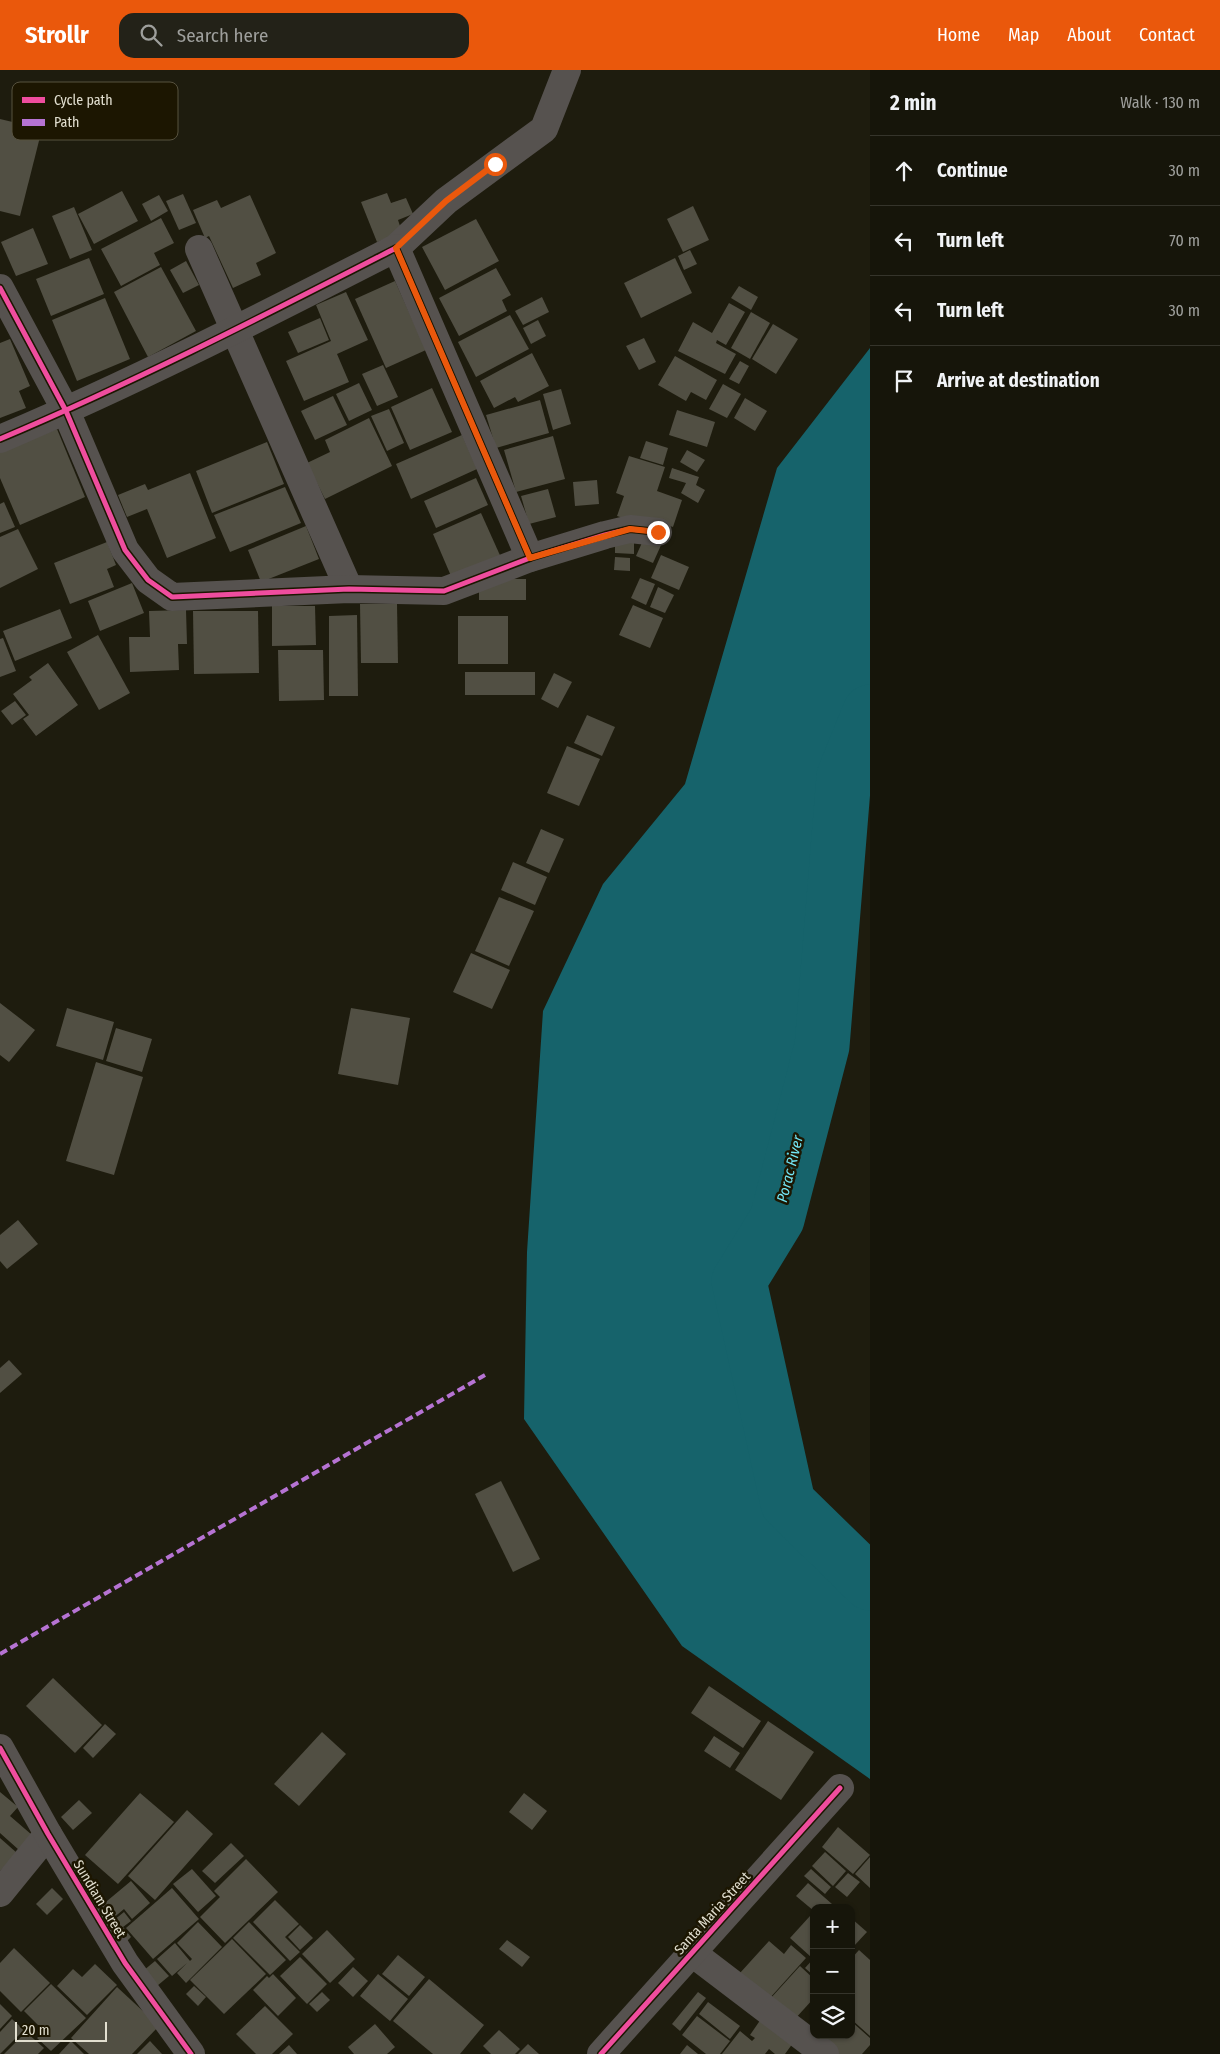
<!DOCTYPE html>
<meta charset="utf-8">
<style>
:root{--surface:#16150a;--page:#232218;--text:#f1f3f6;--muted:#9e9f9c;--line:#35342b;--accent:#ea580c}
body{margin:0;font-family:"Fira Sans Condensed",sans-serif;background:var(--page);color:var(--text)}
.controls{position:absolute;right:15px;bottom:15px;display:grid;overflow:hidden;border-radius:10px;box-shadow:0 1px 4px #0004}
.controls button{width:45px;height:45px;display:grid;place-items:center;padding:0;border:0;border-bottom:1px solid var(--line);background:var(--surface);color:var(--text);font:25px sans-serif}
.scale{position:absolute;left:15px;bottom:12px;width:92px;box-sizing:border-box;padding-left:5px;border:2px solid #e2dfd0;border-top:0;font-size:14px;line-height:18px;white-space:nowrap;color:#e2dfd0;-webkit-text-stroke:4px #1c1601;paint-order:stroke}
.stop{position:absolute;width:15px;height:15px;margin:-11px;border:4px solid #ea580c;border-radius:50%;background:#fff}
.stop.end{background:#ea580c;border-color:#fff;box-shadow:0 1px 5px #0008}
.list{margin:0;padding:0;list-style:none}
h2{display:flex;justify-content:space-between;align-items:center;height:65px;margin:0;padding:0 20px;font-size:21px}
h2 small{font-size:16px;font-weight:400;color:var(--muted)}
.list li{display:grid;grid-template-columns:32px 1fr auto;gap:15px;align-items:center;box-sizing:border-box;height:70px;padding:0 20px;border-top:1px solid var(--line)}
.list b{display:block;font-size:19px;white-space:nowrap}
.list em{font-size:16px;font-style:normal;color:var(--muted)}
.icon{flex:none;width:28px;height:28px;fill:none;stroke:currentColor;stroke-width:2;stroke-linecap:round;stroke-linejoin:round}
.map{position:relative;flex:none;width:870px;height:1984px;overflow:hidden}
header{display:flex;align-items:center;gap:30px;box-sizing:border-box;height:70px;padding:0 25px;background:var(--accent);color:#fff}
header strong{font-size:24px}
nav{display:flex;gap:28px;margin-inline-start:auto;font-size:18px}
.search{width:350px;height:45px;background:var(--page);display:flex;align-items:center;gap:12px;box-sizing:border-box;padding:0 18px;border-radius:15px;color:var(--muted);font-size:19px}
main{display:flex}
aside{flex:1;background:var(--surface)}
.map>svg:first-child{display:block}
.water{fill:#16636b}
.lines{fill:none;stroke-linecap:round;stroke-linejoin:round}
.river{stroke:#16636b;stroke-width:55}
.building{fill:#514f43}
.minor{stroke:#56524f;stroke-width:28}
.tertiary{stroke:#56524f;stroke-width:28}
.quiet{stroke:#b673d3;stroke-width:4;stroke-dasharray:8 4;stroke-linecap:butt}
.cycleway-casing{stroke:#1c1601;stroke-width:8}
.cycleway{stroke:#ef4d9e;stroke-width:5}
.route{stroke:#ea580c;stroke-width:6}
.labels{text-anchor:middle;stroke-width:5;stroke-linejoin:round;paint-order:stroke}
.street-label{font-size:14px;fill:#e2dfd0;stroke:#1c1601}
.water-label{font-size:15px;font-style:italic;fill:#73e7f6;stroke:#1c1601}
.key{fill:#1c1601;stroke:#57523f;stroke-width:1}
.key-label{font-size:14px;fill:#e2dfd0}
</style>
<header>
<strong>Strollr</strong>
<div class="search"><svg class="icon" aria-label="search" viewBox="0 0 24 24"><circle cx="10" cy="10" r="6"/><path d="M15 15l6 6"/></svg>Search here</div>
<nav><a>Home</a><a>Map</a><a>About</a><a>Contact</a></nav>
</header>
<main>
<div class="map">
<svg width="870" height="1984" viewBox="0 0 870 1984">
<rect width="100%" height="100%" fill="#1e1c0e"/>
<polygon class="water" points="870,278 870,701 840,754 822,976 739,1211 753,1363 826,1506 870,1539 870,1709 682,1576 524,1349 527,1182 543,941 603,814 685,714 777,398"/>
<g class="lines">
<polyline class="river" points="870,642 844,706 822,976 777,1149 739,1211 788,1433 870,1513"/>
</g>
<g class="building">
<polygon points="0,49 42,59 20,146 0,141"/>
<polygon points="122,121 138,151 94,174 78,144"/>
<polygon points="387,123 391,133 406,128 413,144 398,150 402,162 377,172 361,132"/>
<polygon points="183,124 196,153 179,160 166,131"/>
<polygon points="159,125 168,141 151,151 142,134"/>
<polygon points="250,125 276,183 256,193 261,205 233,218 209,166 205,168 193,140 217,130 221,138"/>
<polygon points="693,136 709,170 683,182 667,149"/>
<polygon points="74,137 92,180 70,189 52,146"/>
<polygon points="161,148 174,173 154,183 160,195 121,216 101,179"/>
<polygon points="476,149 499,191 445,220 422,177"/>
<polygon points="33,158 48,194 16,206 1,172"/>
<polygon points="690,180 697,194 684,200 678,186"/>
<polygon points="89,188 104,224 51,246 36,209"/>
<polygon points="675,188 692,223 641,248 624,213"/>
<polygon points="186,191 199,215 183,223 170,200"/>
<polygon points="161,197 196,261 148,287 114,222"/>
<polygon points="496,198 511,225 502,230 507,241 459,266 439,228"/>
<polygon points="395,211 426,280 386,298 355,229"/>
<polygon points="739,216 758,227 751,240 731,228"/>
<polygon points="346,222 368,270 337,284 349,312 304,331 286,291 331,271 316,235"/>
<polygon points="542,227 549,242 523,255 515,241"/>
<polygon points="105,228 130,289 77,311 52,250"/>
<polygon points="729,233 745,242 726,275 717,270 716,273 736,284 725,304 678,281 693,252 712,263"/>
<polygon points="751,242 770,253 750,289 731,278"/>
<polygon points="510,245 529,279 476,307 458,272"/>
<polygon points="320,248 329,270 298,283 288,262"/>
<polygon points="538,250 546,266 531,274 523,258"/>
<polygon points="773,254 798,269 776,304 752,289"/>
<polygon points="644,268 656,292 639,300 626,276"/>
<polygon points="10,269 30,316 19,321 26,338 0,348 0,273"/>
<polygon points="532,283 549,316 518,332 515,327 494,338 480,311"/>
<polygon points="675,286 717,310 706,330 691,322 686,331 658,315"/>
<polygon points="740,291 749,296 739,314 729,309"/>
<polygon points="383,295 398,327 377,336 362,304"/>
<polygon points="359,313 372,340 349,351 336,324"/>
<polygon points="723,314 741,324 727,348 709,339"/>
<polygon points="432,318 452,362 410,380 391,337"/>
<polygon points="561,319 571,354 553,360 543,324"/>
<polygon points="333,326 347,355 315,370 301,341"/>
<polygon points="745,328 767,341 755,361 734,348"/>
<polygon points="540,330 549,363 496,378 486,345"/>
<polygon points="389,339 404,373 387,381 371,346"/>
<polygon points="677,340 715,352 707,377 669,365"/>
<polygon points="369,348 392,396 325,429 307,393 330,382 325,370"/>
<polygon points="57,359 85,427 20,455 0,408 0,382"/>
<polygon points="462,365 477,399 411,429 396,394"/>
<polygon points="553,366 565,409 516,422 504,380"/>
<polygon points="646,371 668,378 663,395 640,388"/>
<polygon points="267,372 284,414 212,443 196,401"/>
<polygon points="687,380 705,390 697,402 680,392"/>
<polygon points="629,386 665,397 657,421 682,430 673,457 646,448 644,455 617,446 624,426 616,423"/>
<polygon points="672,398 699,407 696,415 705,420 698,433 681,423 686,413 669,408"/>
<polygon points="190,403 216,468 167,488 147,439 127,447 118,425 145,414 148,420"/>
<polygon points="476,408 488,435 436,458 424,431"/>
<polygon points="597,410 599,434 575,436 573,412"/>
<polygon points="285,417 301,453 230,482 214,445"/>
<polygon points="548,419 556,447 529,454 521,426"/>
<polygon points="4,432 15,457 0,463 0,434"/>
<polygon points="481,443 503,492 454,513 433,464"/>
<polygon points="306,456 319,489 261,512 248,480"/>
<polygon points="18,459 38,499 0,518 0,467"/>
<polygon points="615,465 634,465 634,484 615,483"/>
<polygon points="645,466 662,473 653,493 636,486"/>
<polygon points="107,472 116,495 107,499 114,517 70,534 54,493"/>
<polygon points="661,485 689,497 679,520 651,508"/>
<polygon points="615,487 630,488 630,501 614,500"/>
<polygon points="640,508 655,514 646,535 631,528"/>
<rect x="479" y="509" width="47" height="21"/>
<polygon points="132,513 144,543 100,561 88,531"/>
<polygon points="658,517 674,525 665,543 650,537"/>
<polygon points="360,534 397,534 398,593 361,593"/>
<polygon points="633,535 663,548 650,578 619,565"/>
<polygon points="272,536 315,536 316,575 272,576"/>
<polygon points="60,539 72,568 15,591 3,561"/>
<polygon points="186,540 187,574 178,574 179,600 130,602 129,567 150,567 149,541"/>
<polygon points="193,541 258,541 259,603 194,604"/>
<polygon points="357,545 358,626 329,626 329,546"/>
<rect x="458" y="546" width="50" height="48"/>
<polygon points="98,565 130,623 99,640 67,582"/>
<polygon points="3,568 16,601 0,607 0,569"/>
<polygon points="278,580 323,580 324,630 279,631"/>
<polygon points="48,593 78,635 36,666 23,649 29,645 13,624 32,610 29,607"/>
<rect x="465" y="602" width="70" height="23"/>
<polygon points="554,603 572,612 558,638 541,629"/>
<polygon points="15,631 26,645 12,655 1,641"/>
<polygon points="587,645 615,657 602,686 574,673"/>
<polygon points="567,676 600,689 579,736 547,723"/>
<polygon points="541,759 564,769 549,803 526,793"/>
<polygon points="513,792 547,807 535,835 501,820"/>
<polygon points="499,827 534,841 509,896 475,881"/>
<polygon points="471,883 510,900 492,939 453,922"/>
<polygon points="0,933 35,960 9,992 0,985"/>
<polygon points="67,938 114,952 103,990 56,976"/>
<polygon points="351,938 410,948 398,1015 338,1004"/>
<polygon points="116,958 152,969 142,1002 106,991"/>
<polygon points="96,992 143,1007 114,1105 66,1091"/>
<polygon points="18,1150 38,1174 7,1199 0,1191 0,1165"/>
<polygon points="9,1290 22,1304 0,1323 0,1298"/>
<polygon points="501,1411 540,1489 513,1502 475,1424"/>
<polygon points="53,1608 102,1655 75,1683 26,1636"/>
<polygon points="709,1616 761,1651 743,1678 691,1643"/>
<polygon points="768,1651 814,1682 781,1730 735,1700"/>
<polygon points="105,1654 116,1664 93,1688 83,1678"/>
<polygon points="322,1662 346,1684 299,1736 274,1714"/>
<polygon points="714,1666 740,1683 730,1698 704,1681"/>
<polygon points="0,1722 18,1737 10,1746 32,1765 19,1780 0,1763"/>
<polygon points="140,1723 174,1752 118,1814 85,1785"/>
<polygon points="524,1723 547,1741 532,1760 509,1742"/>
<polygon points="79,1730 92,1743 73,1760 61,1747"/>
<polygon points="187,1740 213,1764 155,1830 128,1806"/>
<polygon points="838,1757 870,1785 853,1804 822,1777"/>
<polygon points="0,1768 17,1783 0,1801"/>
<polygon points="231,1773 244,1786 215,1813 202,1801"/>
<polygon points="825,1782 846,1801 833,1816 812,1796"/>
<polygon points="870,1787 870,1818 855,1804"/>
<polygon points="246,1789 278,1822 225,1873 200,1847 220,1827 214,1821"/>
<polygon points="192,1799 216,1826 198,1842 173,1814"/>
<polygon points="811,1799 831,1817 825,1824 804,1806"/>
<polygon points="848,1803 860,1812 847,1827 835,1817"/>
<polygon points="131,1811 150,1833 132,1849 124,1839 112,1849 101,1836"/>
<polygon points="808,1813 832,1834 829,1838 814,1838 814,1841 796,1826"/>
<polygon points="52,1818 63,1829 47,1845 36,1834"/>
<polygon points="172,1818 199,1849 153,1889 126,1858"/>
<polygon points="275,1830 299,1854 285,1867 300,1882 290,1891 253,1852"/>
<polygon points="124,1842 131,1851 123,1857 131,1867 124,1874 108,1855"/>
<polygon points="810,1846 814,1849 814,1884 811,1887 790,1868"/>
<polygon points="851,1848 867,1862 853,1877 851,1876"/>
<polygon points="198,1852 222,1877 186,1913 177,1903 187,1893 172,1906 157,1889 175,1873 190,1891 192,1889 177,1873"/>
<polygon points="249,1852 286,1890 270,1905 233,1868"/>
<polygon points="300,1855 313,1868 300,1880 288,1867"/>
<polygon points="327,1860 355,1889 330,1913 302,1884"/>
<polygon points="232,1869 266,1904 224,1944 190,1910"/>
<polygon points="507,1870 530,1887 522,1897 499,1879"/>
<polygon points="769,1871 784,1884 791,1875 806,1888 769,1929 740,1903"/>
<polygon points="14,1878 50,1913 21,1942 0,1921 0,1893"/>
<polygon points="859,1880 870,1890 870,1966 851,1949 851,1889"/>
<polygon points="398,1885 425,1907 409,1926 382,1904"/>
<polygon points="300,1887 327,1914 307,1934 280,1906"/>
<polygon points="814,1888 814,1906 805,1898"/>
<polygon points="155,1891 169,1906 157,1916 143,1901"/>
<polygon points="95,1894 117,1915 87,1945 57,1916 73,1899 82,1907"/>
<polygon points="800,1896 814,1909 814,1928 794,1950 770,1929"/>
<polygon points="353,1897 368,1911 353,1927 338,1913"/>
<polygon points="273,1904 296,1928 278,1946 253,1920 267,1906 269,1908"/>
<polygon points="378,1904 408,1929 390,1951 360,1926"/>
<polygon points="429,1909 484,1955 460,1984 433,1984 393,1951"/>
<polygon points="51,1914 86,1948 51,1981 37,1968 44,1961 24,1941"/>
<polygon points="194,1916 206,1927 198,1936 186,1924"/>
<polygon points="117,1917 159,1956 132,1984 89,1984 71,1968"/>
<polygon points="322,1922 330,1930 317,1942 309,1934"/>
<polygon points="698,1922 706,1928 680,1961 672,1954"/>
<polygon points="708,1932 740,1956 730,1969 699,1944"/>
<polygon points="0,1934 12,1946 0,1959"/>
<polygon points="265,1936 293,1964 272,1984 256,1984 236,1964"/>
<polygon points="697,1946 730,1971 720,1984 706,1984 682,1965"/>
<polygon points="12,1949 24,1960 0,1984 0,1962"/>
<polygon points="761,1949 793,1973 785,1984 775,1984 769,1979 765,1984 722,1984 740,1961 752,1971 755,1968 750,1965"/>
<polygon points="851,1951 870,1968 870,1975 862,1984 839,1984 817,1965 851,1965"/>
<polygon points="375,1954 395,1977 387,1984 354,1984 348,1977"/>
<polygon points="499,1960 520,1979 515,1984 491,1984 483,1976"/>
<polygon points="26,1962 44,1978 38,1984 4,1984"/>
<polygon points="71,1971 84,1984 59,1984"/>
<polygon points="150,1971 162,1984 137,1984"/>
<polygon points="528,1974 539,1984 518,1984"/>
<polygon points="289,1975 297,1984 279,1984"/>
<polygon points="687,1975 698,1984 680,1984"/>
</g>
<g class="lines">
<g class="minor">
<polyline points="396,178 446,131 544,59 567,0"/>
<polyline points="199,179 349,519"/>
<polyline points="0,218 66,341 125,480 148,510 172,527 349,519 444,521 530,488 605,465 630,459 658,462"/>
<path d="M0,369c135,-57 265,-124 396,-191l134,310"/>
<polyline points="0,1823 48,1764"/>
<polyline points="691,1882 825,1984"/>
<polyline points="601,1984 840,1718"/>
</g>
<polyline class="tertiary" points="0,1678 48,1764 125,1893 191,1984"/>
<polyline class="quiet" points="0,1584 485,1305"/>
<defs>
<g id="cycleway">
<polyline points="0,218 66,341 125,480 148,510 172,527 349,519 444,521 530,488 605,465 630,459 658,462"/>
<path d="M0,369c135,-57 265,-124 396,-191l134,310"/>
<polyline points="0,1678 48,1764 125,1893 191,1984"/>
<polyline points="601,1984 840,1718"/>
</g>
</defs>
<use href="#cycleway" class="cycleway-casing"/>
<use href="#cycleway" class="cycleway"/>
</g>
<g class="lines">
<polyline class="route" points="495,94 446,131 396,178 530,488 630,459 658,462"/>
</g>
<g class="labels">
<g class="street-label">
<text transform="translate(100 1829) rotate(59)" y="5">Sundiam Street</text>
<text transform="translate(712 1843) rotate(-48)" y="5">Santa Maria Street</text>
</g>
<g class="water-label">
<text transform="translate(790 1099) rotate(-76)" y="5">Porac River</text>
</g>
</g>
<rect x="12" y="12" width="166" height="58" rx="8" class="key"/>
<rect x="22" y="27" width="23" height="6" fill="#ef4d9e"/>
<rect x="22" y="49" width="23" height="7" fill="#b673d3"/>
<g class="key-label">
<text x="54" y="35">Cycle path</text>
<text x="54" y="57">Path</text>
</g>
</svg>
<div class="controls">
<button>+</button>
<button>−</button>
<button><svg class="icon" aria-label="layers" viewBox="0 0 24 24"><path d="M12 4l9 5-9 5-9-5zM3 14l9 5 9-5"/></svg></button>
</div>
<div class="scale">20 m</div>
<div class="stop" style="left:495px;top:94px"></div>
<div class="stop end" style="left:658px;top:462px"></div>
</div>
<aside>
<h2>2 min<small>Walk · 130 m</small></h2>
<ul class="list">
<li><svg class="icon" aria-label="ahead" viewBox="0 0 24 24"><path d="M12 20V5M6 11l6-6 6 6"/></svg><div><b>Continue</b></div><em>30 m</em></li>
<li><svg class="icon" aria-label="left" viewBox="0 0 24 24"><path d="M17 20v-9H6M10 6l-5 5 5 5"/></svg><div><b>Turn left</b></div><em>70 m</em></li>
<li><svg class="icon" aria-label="left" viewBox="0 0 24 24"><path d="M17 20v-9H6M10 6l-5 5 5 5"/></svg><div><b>Turn left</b></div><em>30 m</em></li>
<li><svg class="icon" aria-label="arrive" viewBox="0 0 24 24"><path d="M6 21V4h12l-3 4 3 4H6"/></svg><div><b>Arrive at destination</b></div></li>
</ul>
</aside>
</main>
